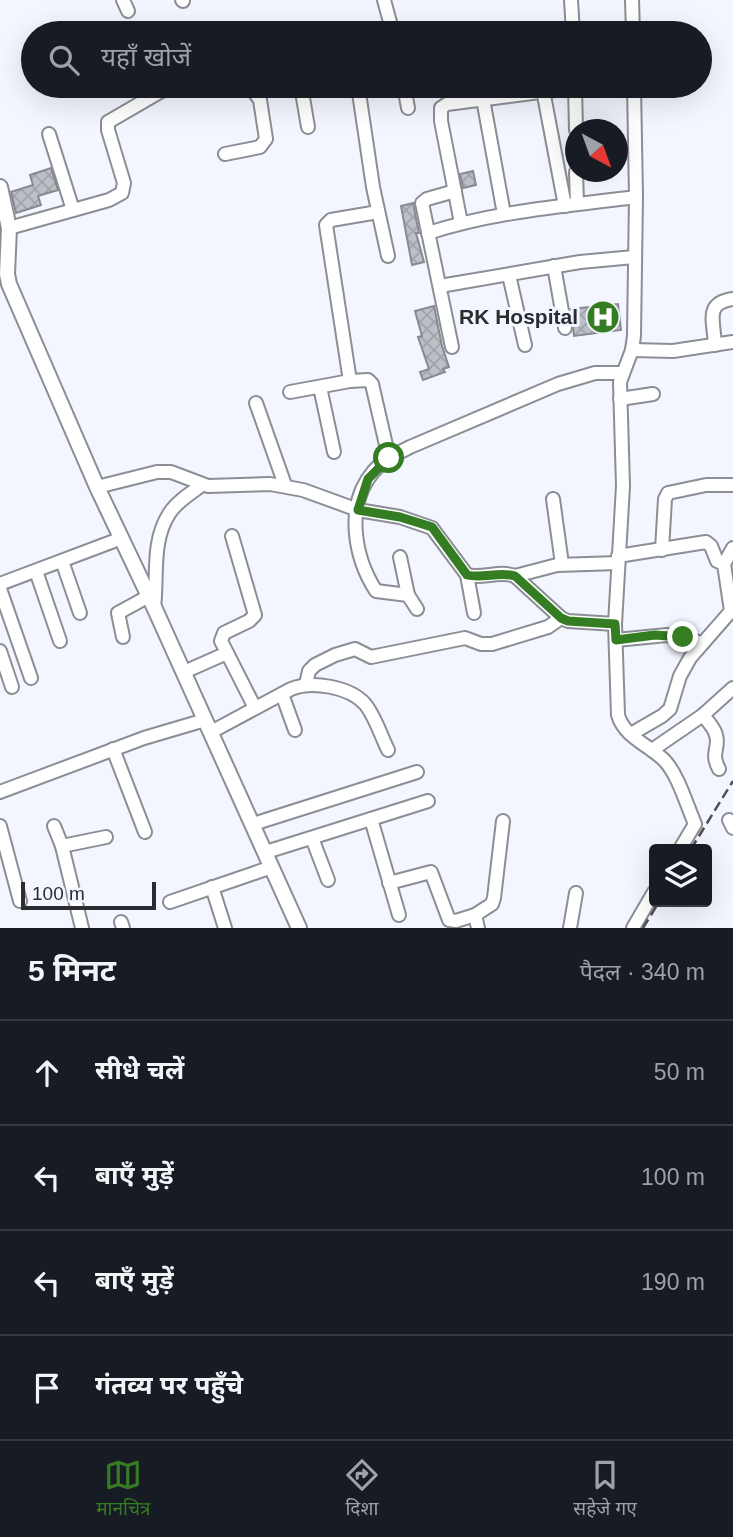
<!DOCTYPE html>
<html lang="hi">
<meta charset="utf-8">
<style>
:root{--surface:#171b24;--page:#20242c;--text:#f1f3f6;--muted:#9ea1a6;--line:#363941;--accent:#357d22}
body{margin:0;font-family:Helvetica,"Noto Sans Devanagari",sans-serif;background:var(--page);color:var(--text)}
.controls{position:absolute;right:21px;bottom:21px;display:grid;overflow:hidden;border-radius:7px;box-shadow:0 7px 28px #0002}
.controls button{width:63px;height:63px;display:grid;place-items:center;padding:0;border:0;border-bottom:2px solid var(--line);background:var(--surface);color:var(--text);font:35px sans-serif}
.compass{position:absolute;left:565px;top:119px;width:63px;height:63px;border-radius:50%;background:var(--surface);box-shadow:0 7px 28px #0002;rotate:139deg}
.scale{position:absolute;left:21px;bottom:18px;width:135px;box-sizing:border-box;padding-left:7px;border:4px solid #2b2c2f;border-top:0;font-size:19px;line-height:24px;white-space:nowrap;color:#2b2c2f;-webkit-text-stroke:5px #f3f6fe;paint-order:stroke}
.stop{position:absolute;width:21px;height:21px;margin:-16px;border:5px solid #357d22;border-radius:50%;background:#fff}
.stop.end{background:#357d22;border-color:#fff;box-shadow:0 2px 7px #0008}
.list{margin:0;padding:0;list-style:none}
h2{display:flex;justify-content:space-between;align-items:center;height:91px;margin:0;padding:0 28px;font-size:30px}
h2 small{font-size:23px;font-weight:400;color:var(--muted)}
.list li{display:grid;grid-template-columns:46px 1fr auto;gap:21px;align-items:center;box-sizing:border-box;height:105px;padding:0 28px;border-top:2px solid var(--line)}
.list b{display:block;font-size:26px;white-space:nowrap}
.list em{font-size:23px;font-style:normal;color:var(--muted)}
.icon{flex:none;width:38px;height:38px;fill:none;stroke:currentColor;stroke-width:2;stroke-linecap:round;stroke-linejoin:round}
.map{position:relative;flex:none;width:733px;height:928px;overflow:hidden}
.search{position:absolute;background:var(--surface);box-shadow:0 7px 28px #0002;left:21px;right:21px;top:21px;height:77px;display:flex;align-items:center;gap:18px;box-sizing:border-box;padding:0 24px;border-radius:38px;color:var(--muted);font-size:26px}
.sheet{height:511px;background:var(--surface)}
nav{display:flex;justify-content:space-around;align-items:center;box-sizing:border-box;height:98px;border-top:2px solid var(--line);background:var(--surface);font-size:19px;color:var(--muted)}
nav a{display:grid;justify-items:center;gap:4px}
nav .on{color:var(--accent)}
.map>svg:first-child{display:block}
.building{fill:url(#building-cross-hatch);stroke:#878b91;stroke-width:2}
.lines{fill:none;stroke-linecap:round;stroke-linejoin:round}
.minor-casing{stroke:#8b8e95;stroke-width:16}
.major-casing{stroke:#8b8e95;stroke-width:18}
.minor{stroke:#fff;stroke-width:12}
.major{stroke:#fff;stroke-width:14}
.rail{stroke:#4d4f52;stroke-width:2.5;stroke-dasharray:10 5;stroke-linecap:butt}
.route{stroke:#357d22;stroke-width:9}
.labels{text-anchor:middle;stroke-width:6;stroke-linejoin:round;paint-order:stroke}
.poi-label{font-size:21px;font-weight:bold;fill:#2b2c2f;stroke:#f3f6fe;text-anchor:end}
</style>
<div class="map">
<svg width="733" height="928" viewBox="0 0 733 928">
<defs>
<pattern id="building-cross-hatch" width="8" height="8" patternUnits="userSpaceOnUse" patternTransform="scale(1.75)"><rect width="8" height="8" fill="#bbbfc6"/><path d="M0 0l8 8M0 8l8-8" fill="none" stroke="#a1a4aa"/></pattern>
</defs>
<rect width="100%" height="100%" fill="#f3f6fe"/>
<g class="building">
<polygon points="51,168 58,190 38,196 41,205 16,213 11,192 33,185 30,175"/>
<polygon points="473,171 476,185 463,188 460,174"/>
<polygon points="413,203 419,233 416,233 424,262 412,265 401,206"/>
<polygon points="618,304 621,330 574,336 571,309"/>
<polygon points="434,306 442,346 449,367 443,369 445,372 423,380 420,372 429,369 418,337 422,336 415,311"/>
</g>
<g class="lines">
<defs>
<g id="minor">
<polyline points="123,0 128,11"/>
<polyline points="182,0 183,1"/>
<polyline points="384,0 393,33"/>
<polyline points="571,0 573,33"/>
<polyline points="632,0 633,33"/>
<polyline points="325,33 344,33"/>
<polyline points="301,86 308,127"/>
<polyline points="358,86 373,187 388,256"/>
<polyline points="404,86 408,108"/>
<polyline points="575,86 576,130"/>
<path d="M634,86l2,111 -2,139 -2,14 -12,32 3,104 -8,138 3,91c6,22 31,30 46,45 14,14 23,46 31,64l-15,25"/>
<polyline points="543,90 565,206"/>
<polyline points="483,99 504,214"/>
<polyline points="49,134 73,210"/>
<polyline points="225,154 260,147 266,139 260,100 250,86"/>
<polyline points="576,172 577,204"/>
<polyline points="461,223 441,121 441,108 447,104 586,86"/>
<polyline points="9,228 109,200 122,193 124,183 108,130 108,122 170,86"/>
<path d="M428,233c68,-22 138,-27 208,-36"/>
<polyline points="554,266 565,328"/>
<polyline points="509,275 525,345"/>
<polyline points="440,286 580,262 634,257"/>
<path d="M715,345c-1,-24 -11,-42 18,-46"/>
<polyline points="452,347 422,203 427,199 455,191"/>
<polyline points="632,350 673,351 733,342"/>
<polyline points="350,381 326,225 331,220 378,212"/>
<polyline points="320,387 334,452"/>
<polyline points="290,392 350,381 368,380 372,384 389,458"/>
<polyline points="620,399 653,394"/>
<polyline points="256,403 285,485"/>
<path d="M97,487l60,-15h14l37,14 62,-2 33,6 55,20 42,7 32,11 35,47c16,4 33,-5 48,1l46,42 7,3 47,3"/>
<polyline points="553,499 562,564"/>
<polyline points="232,536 255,615 249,621 224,633 221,641 255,708"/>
<polyline points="662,550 665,499 668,493 706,485 733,485"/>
<polyline points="618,556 706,542 711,546 717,561 724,564"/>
<polyline points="400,557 408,595"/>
<polyline points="62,561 80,613"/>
<polyline points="36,571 60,641"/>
<polyline points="467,575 474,613"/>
<polyline points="515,576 557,565 618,563"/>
<polyline points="0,584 122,538"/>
<polyline points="0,589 31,678"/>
<path d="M154,607c4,-30 -3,-65 15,-93 7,-12 22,-21 33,-29"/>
<path d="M417,609l-9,-14 -32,-4c-22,-34 -31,-86 -3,-119 10,-12 23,-18 37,-25l148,-63 37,-11h27"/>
<polyline points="123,637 118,613 149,596"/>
<polyline points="616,640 667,635 703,643"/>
<polyline points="0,651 12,687"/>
<polyline points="184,672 227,653"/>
<polyline points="306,684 309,671 315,665 335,655 355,649 371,657 465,638 481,644 492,644 548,627 561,618"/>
<polyline points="282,694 295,730"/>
<path d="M703,715c4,6 11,12 13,20 4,13 -6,18 3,34"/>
<path d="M211,732l80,-43c21,-9 59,-2 74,15 10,12 16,32 23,46"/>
<polyline points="631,734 662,716 670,709 680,676 690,658 731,611 724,564 733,548"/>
<polyline points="113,749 145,832"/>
<polyline points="652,750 703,715 733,688"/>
<polyline points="0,792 144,738 205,720"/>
<polyline points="371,819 399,915"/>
<polyline points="729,820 733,828"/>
<polyline points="253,824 417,772"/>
<polyline points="0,826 20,901"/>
<polyline points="54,826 62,846 82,928"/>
<polyline points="312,838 328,880"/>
<polyline points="62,846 106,837"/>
<polyline points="266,852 428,801"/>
<polyline points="389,883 431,872 449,920 456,921 475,915"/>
<polyline points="212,887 225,928"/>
<polyline points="170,902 272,867"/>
<polyline points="121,922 123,928"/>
<polyline points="478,928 475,915 492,904 494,898 503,821"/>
<polyline points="570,928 576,893"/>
<polyline points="633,928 654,892"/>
</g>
<polyline id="major" points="0,187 9,228 7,274 9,284 97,487 154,607 299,928"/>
</defs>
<use href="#minor" class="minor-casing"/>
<use href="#major" class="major-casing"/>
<use href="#minor" class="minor"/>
<use href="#major" class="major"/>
<g class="rail">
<polyline points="691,849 733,781"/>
<polyline points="643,928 659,902"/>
</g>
</g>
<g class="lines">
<path class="route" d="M389,458l-21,21 -10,31 42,7 32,10 35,48c16,4 32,-4 48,1l46,42 7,3 47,3 1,16 39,-5 28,2"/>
</g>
<defs>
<symbol id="hospital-disc" viewBox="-11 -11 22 22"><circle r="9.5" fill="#357d22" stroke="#f3f6fe"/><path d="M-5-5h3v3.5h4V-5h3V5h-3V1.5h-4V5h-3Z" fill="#fff"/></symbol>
</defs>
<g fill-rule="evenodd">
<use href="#hospital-disc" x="584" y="298" width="38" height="38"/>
</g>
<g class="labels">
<g class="poi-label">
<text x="578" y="324">RK Hospital</text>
</g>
</g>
</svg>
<div class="controls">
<button><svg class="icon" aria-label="layers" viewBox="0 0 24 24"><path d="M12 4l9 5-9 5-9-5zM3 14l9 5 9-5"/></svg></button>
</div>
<svg class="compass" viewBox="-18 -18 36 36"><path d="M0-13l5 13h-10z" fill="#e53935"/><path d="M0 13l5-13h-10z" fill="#9ea1a6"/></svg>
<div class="scale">100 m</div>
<div class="stop" style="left:389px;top:458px"></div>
<div class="stop end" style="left:683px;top:637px"></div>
<div class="search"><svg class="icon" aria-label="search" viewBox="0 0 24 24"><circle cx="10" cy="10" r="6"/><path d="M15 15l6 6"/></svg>यहाँ खोजें</div>
</div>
<section class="sheet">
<h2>5 मिनट<small>पैदल · 340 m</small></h2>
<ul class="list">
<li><svg class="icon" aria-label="ahead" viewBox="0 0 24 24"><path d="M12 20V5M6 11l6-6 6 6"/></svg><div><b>सीधे चलें</b></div><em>50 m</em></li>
<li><svg class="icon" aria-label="left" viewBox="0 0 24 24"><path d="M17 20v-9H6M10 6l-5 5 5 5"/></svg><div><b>बाएँ मुड़ें</b></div><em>100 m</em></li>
<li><svg class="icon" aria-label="left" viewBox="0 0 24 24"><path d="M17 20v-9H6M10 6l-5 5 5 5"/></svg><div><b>बाएँ मुड़ें</b></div><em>190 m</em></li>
<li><svg class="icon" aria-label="arrive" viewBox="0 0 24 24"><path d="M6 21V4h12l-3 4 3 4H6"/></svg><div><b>गंतव्य पर पहुँचे</b></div></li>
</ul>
</section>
<nav>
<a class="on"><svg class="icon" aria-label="map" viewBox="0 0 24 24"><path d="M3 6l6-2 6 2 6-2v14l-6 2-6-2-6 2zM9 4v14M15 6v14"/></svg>मानचित्र</a>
<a><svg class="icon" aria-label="directions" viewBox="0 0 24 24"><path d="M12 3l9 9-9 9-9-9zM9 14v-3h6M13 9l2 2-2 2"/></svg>दिशा</a>
<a><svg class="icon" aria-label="saved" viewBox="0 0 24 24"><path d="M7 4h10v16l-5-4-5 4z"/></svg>सहेजे गए</a>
</nav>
